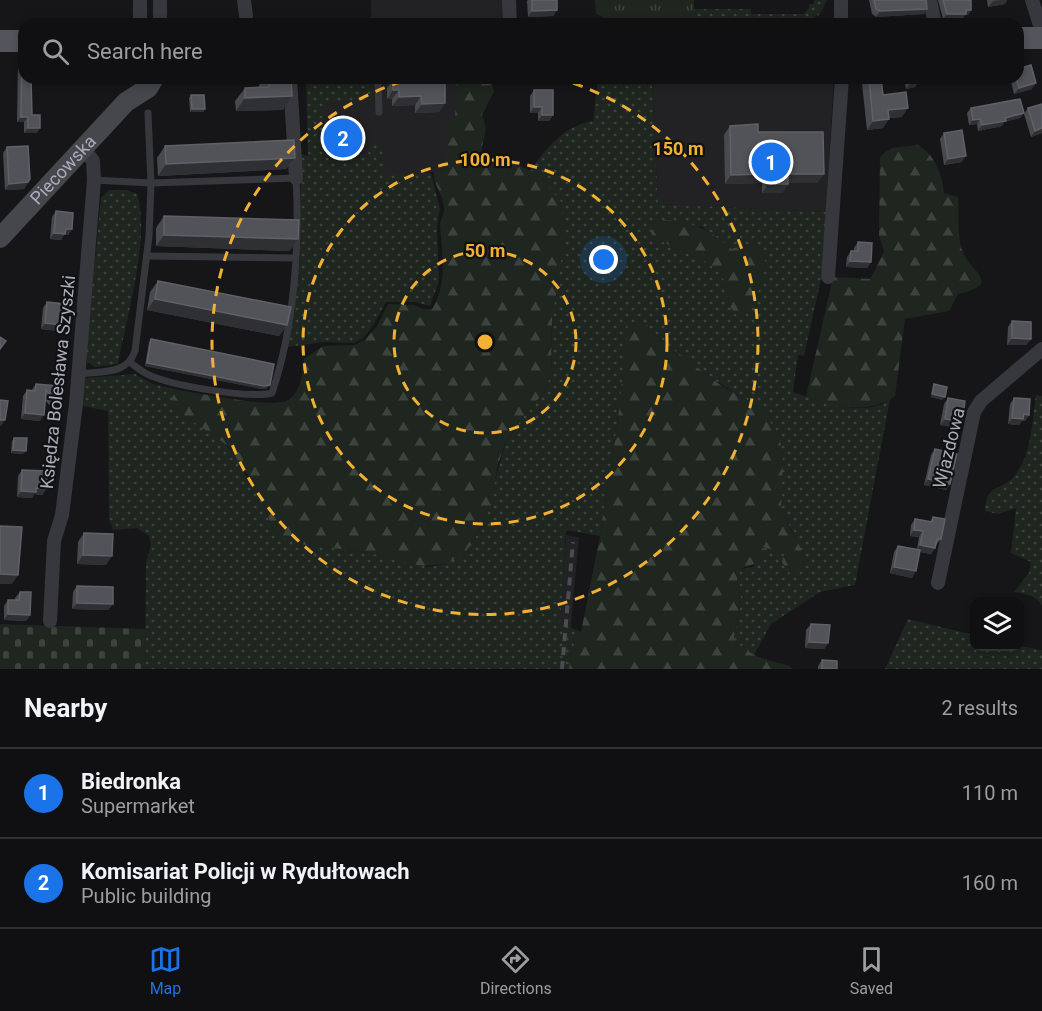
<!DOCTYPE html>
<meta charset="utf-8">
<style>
:root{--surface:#101012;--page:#19191b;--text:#f1f3f6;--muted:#9c9d9f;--line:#303032;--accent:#1a73e8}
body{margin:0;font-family:Roboto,sans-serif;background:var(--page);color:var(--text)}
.controls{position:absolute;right:18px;bottom:18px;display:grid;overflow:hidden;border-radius:12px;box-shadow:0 3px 9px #0003}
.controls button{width:54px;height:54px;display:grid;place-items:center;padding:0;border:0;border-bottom:2px solid var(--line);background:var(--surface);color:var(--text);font:30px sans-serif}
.you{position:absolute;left:604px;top:260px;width:21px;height:21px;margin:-15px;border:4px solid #fff;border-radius:50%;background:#1a73e8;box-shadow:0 0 0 9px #1a73e833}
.badge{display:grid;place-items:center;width:39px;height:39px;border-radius:50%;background:var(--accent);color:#fff;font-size:20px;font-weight:700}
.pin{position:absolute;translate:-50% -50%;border:3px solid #fff;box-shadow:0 2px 6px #0006}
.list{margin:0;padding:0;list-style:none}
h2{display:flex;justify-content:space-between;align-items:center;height:78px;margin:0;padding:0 24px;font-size:26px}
h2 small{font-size:20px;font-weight:400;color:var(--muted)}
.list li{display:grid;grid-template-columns:39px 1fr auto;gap:18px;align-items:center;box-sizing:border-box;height:90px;padding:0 24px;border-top:2px solid var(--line)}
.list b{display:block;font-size:22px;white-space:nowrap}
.list p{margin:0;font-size:20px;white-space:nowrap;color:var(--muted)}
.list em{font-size:20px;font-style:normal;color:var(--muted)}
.icon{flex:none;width:33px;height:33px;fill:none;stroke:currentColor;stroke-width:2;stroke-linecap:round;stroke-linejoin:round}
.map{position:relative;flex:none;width:1042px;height:669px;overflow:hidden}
.search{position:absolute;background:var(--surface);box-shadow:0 3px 9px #0003;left:18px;right:18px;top:18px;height:66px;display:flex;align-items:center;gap:15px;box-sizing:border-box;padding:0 21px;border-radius:18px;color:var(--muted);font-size:22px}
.sheet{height:258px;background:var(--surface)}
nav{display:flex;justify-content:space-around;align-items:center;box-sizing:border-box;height:84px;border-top:2px solid var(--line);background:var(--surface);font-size:16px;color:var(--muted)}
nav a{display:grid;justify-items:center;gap:3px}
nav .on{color:var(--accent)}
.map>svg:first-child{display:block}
.built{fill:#222225}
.grass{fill:url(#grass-dots);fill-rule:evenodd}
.forest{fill:url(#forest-firs)}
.cemetery{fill:url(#cemetery-stones)}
.park{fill:url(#park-tufts)}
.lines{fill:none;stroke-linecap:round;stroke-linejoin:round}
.lane{stroke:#37383d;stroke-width:7}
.street{stroke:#37383d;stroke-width:14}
.secondary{stroke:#45474d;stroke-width:20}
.primary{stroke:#53555c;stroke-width:22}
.rail{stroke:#4a4c52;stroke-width:4;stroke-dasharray:8 6;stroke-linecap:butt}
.wall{fill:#47494d}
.shaded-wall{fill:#2f3033}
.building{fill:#525359;stroke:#5f6168;stroke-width:1.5}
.ring{fill:none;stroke:#f2b134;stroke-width:3;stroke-dasharray:10 8}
.labels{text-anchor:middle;stroke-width:4.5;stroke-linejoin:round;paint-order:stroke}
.street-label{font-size:18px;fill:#a8adb8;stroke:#111113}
.centre{fill:#f2b134;stroke:#111113;stroke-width:3}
.ring-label{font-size:18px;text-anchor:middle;font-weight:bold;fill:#f2b134;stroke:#111113;stroke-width:4.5;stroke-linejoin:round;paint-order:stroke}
</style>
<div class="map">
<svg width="1042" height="669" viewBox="0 0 1042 669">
<defs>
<pattern id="grass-dots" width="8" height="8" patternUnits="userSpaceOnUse" patternTransform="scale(1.5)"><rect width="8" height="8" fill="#1e261f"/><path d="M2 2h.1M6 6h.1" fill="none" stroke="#3c433d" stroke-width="1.8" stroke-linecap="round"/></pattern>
<pattern id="forest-firs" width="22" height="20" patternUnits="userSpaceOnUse" patternTransform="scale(1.5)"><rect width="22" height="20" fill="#1e261f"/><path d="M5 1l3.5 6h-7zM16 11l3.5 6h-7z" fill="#3c433d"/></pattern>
<pattern id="cemetery-stones" width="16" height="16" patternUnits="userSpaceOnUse" patternTransform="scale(1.5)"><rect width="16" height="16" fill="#1e261f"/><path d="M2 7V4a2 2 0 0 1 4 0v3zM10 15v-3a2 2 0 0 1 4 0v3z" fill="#3c433d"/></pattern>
<pattern id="park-tufts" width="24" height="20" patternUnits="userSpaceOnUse" patternTransform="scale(1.5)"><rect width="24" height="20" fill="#1e261f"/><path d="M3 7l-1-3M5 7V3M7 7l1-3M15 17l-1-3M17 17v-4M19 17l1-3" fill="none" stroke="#3c433d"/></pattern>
</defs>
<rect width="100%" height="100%" fill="#161618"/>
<g class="built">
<polygon points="371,0 503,0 503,22 371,21"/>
<polygon points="369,78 459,78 458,116 447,171 384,176 371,148 366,161 323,160 320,99"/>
<polygon points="652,78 834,78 826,212 658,204"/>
<polygon points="566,535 579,537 567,669 556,669"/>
</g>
<g class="grass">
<polygon points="814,0 827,0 819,15 801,24 687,23 694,9 751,9 751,14 804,14 809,8 809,4 814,4"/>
<polygon points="306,78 372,78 372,99 323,103 326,157 368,157 369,145 382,145 385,174 431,173 440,208 437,226 439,281 430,306 415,302 386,302 374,324 364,337 354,343 324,342 288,347 300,258 301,154 308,156"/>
<path d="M598,78h54l6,126 168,8 -5,67 -17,77 -6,-1 -5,37c25,9 73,27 97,7l-35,186 -35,7 -49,32 -17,31 -12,-7 -8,-10 7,-39 -4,-20 3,-10 13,-2 11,-20 37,9 -8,-24 -12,-22 -1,-18 -22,-86c-40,-22 -79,-48 -111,-80l-29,94 -18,116 -34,-6 -6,93 21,9 -10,18 -2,19h-424l1,-106 5,-18 -2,-9 -12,-8 -24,2 -4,-11 -1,-108 -25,-5 1,-28 51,-4 18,10 25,6 -6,7 17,22 31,19 23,27 1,8 13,15 15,39 26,17 68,8 62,15 18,-3 26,-20 12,-23 21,-77 22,-33 16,-17 8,-19 4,-176 -18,-25 -7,-3c16,-23 35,-46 63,-50zM701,226l30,23 35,13 -10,38 -28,4c4,-50 -48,-46 -77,-70z"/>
<path d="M109,190h17l11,4c14,41 -11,126 -19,170l-23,3 -8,-5v-22l14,-142z"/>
<path d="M1036,395l6,1v210c-6,-11 -16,-12 -28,-14l15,-19 2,-11 -20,-9 5,-45 -18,6 -13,-3c1,-29 17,-19 30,-36 17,-21 17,-54 21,-80z"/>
<polygon points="908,619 974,635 974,646 1020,646 1042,650 1042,669 885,669"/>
</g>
<g class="forest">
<path d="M457,78h34l3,14 -12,22 4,15 -5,23 6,5h15l35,17 8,9 17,20 1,45 -11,72 -1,55 -8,19 -16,17 -22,32 -8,25 -5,36 -20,40 -9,10 -17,10 -25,2 -55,-14 -68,-8 -18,-8 -8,-9 -15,-39 -29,-42 -54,-38 -2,-11 6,-7c21,3 96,19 110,10 14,-9 14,-26 16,-41l19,-13 31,-1 11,-5 12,-14 11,-22 26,1 9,4h9c16,-26 10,-54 8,-83 0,-6 5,-12 4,-18 0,-13 -11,-23 -10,-36l10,-1 3,-50 8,-3z"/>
<path d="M918,145c17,10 24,29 26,48l14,4c1,16 -1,38 4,53 8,23 42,33 -4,44l-9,17 -44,8 -10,77c-26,19 -60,11 -89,1l27,-120 37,2 14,-27 -5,-17 1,-77c9,-14 25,-10 38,-13z"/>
<path d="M657,219c31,2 51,8 74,30l21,-6 14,19 -10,38 -11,16 -9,-1 -8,-11c4,-48 -49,-47 -77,-70z"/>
<path d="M628,322l19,3 15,16 60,45 36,20 11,13 11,21 3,16 -2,54 19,37 5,20 -15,7 -8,-12 2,-8 -20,-7c-8,22 -6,14 -24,22l-3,10 4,20 -7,39c14,19 34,22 56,28l3,3h-224l2,-19 10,-18 19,-96 18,-116z"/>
</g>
<polygon class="cemetery" points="0,624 146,629 145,669 0,669"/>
<polygon class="park" points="595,0 694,0 694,9 687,23 616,23 596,14"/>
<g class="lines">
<g class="lane">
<polyline points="378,78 379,112"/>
<path d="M94,180l57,3 145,-5c4,68 -2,150 -24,215 -23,6 -104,-8 -125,-19 -6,-3 -11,-7 -16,-11"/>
<polyline points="147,256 295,258"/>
<path d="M79,374c23,-3 48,1 56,-23l14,-115 2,-53 -3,-70"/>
</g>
<g class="street">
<polyline points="244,0 246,16"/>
<polyline points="509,0 510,24"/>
<polyline points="930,0 935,24"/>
<polyline points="1032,0 1042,31"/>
<polyline points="140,24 140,0"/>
<polyline points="160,24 160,0"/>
<polyline points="841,24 841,0"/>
<polyline points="290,78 296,178"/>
<polyline points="828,277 842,78"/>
<polyline points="938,583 974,412 981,401 1042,349"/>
<polyline points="50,621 54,541 62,515 76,404 94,180 93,161 84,149"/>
</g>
<path class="secondary" id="s1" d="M0,238l126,-136 22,-14 6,-10"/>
<g class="primary">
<polyline points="1018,38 1042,38"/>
<polyline points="0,41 24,41"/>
</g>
<polyline class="rail" points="562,669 573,542"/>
</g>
<g class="wall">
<polygon points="528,0 557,0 557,10 553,16 528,17 527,1"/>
<polygon points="869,0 926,0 924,14 876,17 872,14"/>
<polygon points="938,0 971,0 971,10 968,15 965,15 962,19 943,19"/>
<polygon points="987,0 1007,0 1005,4 988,7"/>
<polygon points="22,56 24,78 47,78 31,80 32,115 37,133 24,133 24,122 17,122 18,62"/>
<polygon points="103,78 125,78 122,83 103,84"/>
<polygon points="264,78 291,78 283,110 236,111 235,101 245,88 259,87 259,85"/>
<polygon points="392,78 445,78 445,103 439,112 415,113 415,105 392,106 392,99 387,99 387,88 392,81"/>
<polygon points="867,78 881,78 883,95 902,117 889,118 883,128 867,130 862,84"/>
<polygon points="904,78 946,78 943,83 918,82 915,87 906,89"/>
<polygon points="1010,78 1018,78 1032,89 1014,94"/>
<polygon points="534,90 553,115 549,121 538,121 538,113 530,113 530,96"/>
<polygon points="191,95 205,109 203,112 190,112 189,98"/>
<polygon points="971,108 1024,113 1020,118 1004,122 1002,126 978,131 977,124 969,125 967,113"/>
<polygon points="1028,108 1042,133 1031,137 1024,114"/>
<polygon points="336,123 358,141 354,147 332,148 332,129"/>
<polygon points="730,126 758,132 824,174 817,183 788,183 782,193 762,193 762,183 725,184 724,135"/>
<polygon points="944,133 962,162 944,165 940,139"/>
<polygon points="165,146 295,158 286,169 158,176 157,158"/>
<polygon points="7,147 30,179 24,189 5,190 3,153"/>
<polygon points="56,211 72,229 68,235 64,235 61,240 50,239 52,217"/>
<polygon points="164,216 290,251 156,246 156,228"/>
<polygon points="858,242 871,262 867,268 846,267 847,257 851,251 854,251 854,248"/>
<polygon points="158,281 287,325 279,336 147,310 150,292"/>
<polygon points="47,302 58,331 41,329 43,308"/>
<polygon points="1012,321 1031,339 1026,345 1007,345 1008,327"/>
<polygon points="151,339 267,388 262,389 145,366 149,342"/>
<polygon points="36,384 58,386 56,402 52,408 45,400 40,421 21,419 23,396 27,390 31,391"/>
<polygon points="948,398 962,422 957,428 940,425 944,404"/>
<polygon points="1014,398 1029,415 1025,421 1022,421 1019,425 1008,424 1010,404"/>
<polygon points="14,438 23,454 11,453 12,441"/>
<polygon points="935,449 950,484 946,490 924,485 931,455"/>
<polygon points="22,470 46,489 42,495 34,494 32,498 17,497 18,476"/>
<polygon points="933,517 941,539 936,545 935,548 931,554 920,552 912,578 890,573 894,552 898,546 917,549 919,537 910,536 911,525 915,519 930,522"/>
<polygon points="84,533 106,565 77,564 78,542"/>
<polygon points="77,586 113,604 108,610 72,609 73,592"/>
<polygon points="20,592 30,615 26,621 4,620 4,606 8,600 15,600 15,598"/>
<polygon points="811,624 828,643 824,649 805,648 806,630"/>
<polygon points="822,660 837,669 818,669 818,666"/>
</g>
<g class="shaded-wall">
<polygon points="999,0 1007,0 1005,4 988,7 993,1"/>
<polygon points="927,9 924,14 876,17 880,11"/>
<polygon points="557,10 553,16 528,17 532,11"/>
<polygon points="966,10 971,10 968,15 965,15 962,19 943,19 947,14"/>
<polygon points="29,78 47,78 27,80"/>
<polygon points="58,78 71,78 68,83 55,83"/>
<polygon points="108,78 125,78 122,83 103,84"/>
<polygon points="919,78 946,78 943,83 918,82 915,87 906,89 910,83"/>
<polygon points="1036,83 1032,89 1014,94 1019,88"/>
<polygon points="393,90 399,90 392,99 387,99"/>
<polygon points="292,96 283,110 236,111 245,98"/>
<polygon points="421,96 415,105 392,106 399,97"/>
<polygon points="445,103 439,112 415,113 422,104"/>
<polygon points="534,107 542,107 538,113 530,113"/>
<polygon points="908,108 902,117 881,119 888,110"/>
<polygon points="192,109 205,109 203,112 190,112"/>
<polygon points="1024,113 1020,118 1004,122 1002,126 978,131 982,125"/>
<polygon points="542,115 553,115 549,121 538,121"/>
<polygon points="21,117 28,117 24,122 17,122"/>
<polygon points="889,119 883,128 867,130 873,121"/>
<polygon points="980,119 977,124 969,125 973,120"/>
<polygon points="28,128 40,128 37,133 24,133"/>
<polygon points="1042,128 1042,133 1031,137 1035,131"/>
<polygon points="358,141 354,147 332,148 337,142"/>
<polygon points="966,156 962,162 944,165 948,159"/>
<polygon points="295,158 286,169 158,176 166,164"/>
<polygon points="768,174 762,183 725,184 731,175"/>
<polygon points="788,174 824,174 817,183 782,183"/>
<polygon points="28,182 24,189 5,190 9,184"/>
<polygon points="768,184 788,184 782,193 762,193"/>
<polygon points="66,229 72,229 68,235 64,235 61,240 50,239 54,233"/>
<polygon points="164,235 298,239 290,251 156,246"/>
<polygon points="850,261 871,262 867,268 846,267"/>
<polygon points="155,299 287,325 279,336 147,310"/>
<polygon points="45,323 63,325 58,331 41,329"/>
<polygon points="1012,338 1031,339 1026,345 1007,345"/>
<polygon points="147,363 270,385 267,388 262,389 145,366"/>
<polygon points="932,394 945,397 942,400 930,397"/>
<polygon points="25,413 44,415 40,421 21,419"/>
<polygon points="1024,414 1029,415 1025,421 1022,421 1019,425 1008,424 1012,418"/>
<polygon points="945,419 962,422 957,428 940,425"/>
<polygon points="0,420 5,420 1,426 0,426"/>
<polygon points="13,450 26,451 23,454 11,453"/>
<polygon points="928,479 950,484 946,490 924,485"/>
<polygon points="36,488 46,489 42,495 34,494 32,498 17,497 21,491"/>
<polygon points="914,530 923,531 919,537 910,536"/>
<polygon points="920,545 935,548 931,554 916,551"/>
<polygon points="83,555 112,556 106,565 77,564"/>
<polygon points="894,567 916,571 912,578 890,573"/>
<polygon points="0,574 18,575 12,584 0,584"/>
<polygon points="77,603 113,604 108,610 72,609"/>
<polygon points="8,614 30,615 26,621 4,620"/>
<polygon points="809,642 828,643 824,649 805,648"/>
</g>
<g class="building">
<polygon points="532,0 557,0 557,10 532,11"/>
<polygon points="874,0 926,0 927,9 880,11 876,9"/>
<polygon points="943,0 971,0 971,10 966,10 966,14 947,14"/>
<polygon points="22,56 24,56 24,78 31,78 32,115 40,115 40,128 28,128 28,117 21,117"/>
<polygon points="1031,65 1036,83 1019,88 1016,78 1018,78 1018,69"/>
<polygon points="269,78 291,78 292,96 245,98 245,88 269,87"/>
<polygon points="398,78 445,78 445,103 422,104 421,96 399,97 399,90 393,90 393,79 398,79"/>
<polygon points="869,78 881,78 883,95 906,92 908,108 888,110 889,119 873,121"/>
<polygon points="910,78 920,78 919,81 910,83"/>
<polygon points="534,90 553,90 553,115 542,115 542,107 534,107"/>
<polygon points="191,95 204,95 205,109 192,109"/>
<polygon points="1020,99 1024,113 1005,118 1006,121 982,125 980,119 973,120 971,108"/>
<polygon points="1042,104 1042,128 1035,131 1028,108"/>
<polygon points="357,122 358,141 337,142 336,123"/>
<polygon points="758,124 758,132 823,132 824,174 788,174 788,184 768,184 768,174 731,175 730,126"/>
<polygon points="962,130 966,156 948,159 944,133"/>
<polygon points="294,140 295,158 166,164 165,146"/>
<polygon points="28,146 30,179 28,182 9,184 7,147"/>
<polygon points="56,211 73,213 72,229 66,229 65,234 54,233"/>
<polygon points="164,216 299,220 298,239 164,235"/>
<polygon points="858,242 872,243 871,262 850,261 851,251 858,251"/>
<polygon points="158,281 291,307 287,325 155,299"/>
<polygon points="47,302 65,304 63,325 45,323"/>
<polygon points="1012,321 1031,322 1031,339 1012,338"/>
<polygon points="0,337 6,341 0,349"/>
<polygon points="151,339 274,364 270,385 264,386 147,363"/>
<polygon points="36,384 58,386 56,402 46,390 44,415 25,413 27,390 35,391"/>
<polygon points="934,384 947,387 945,397 932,394"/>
<polygon points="948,398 965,401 962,422 945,419"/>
<polygon points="1014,398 1030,399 1029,415 1024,414 1023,419 1012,418"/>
<polygon points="0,400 8,401 5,420 0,420"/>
<polygon points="14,438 27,438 26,451 13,450"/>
<polygon points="935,449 957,454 950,484 928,479"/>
<polygon points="22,470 47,471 46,489 36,488 36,492 21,491"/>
<polygon points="933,517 945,519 941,539 937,539 935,548 920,545 923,531 914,530 915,519 932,522"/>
<polygon points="0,526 22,527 18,575 0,574"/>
<polygon points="84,533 113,534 112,556 83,555"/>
<polygon points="898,546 920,550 916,571 894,567"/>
<polygon points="77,586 113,587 113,604 77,603"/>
<polygon points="20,592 31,592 30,615 8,614 8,600 19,600"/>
<polygon points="811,624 830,625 828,643 809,642"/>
<polygon points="822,660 837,661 837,669 822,669"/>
</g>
<g class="ring">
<circle cx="485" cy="342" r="91"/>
<circle cx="485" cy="342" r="182"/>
<path d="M556 78A273 273 0 1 1 414 78"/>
</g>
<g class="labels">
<g class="street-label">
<text dy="6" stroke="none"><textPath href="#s1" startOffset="93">Piecowska</textPath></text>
<text transform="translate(58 382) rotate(-84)" y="6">Księdza Bolesława Szyszki</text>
<text transform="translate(949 448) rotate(-76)" y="6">Wjazdowa</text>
</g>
</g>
<circle cx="485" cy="342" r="9" class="centre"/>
<g class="ring-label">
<text x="678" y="155">150 m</text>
<text x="485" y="166">100 m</text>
<text x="485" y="257">50 m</text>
</g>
</svg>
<div class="controls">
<button><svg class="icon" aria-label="layers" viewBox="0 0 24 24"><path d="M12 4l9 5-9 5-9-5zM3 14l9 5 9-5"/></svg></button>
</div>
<div class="you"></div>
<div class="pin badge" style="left:771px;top:162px">1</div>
<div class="pin badge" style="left:343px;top:138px">2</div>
<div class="search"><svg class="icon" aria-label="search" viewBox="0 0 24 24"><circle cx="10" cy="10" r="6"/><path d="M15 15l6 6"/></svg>Search here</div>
</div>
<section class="sheet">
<h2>Nearby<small>2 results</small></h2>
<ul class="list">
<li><span class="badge">1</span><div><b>Biedronka</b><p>Supermarket</p></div><em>110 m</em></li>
<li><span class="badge">2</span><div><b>Komisariat Policji w Rydułtowach</b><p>Public building</p></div><em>160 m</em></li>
</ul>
</section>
<nav>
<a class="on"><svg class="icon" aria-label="map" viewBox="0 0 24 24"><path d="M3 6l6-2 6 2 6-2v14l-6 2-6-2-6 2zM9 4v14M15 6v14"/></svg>Map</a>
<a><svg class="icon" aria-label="directions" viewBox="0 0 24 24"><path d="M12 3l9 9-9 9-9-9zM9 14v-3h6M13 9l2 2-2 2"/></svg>Directions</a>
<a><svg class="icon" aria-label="saved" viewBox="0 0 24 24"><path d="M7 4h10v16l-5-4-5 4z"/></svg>Saved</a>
</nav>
